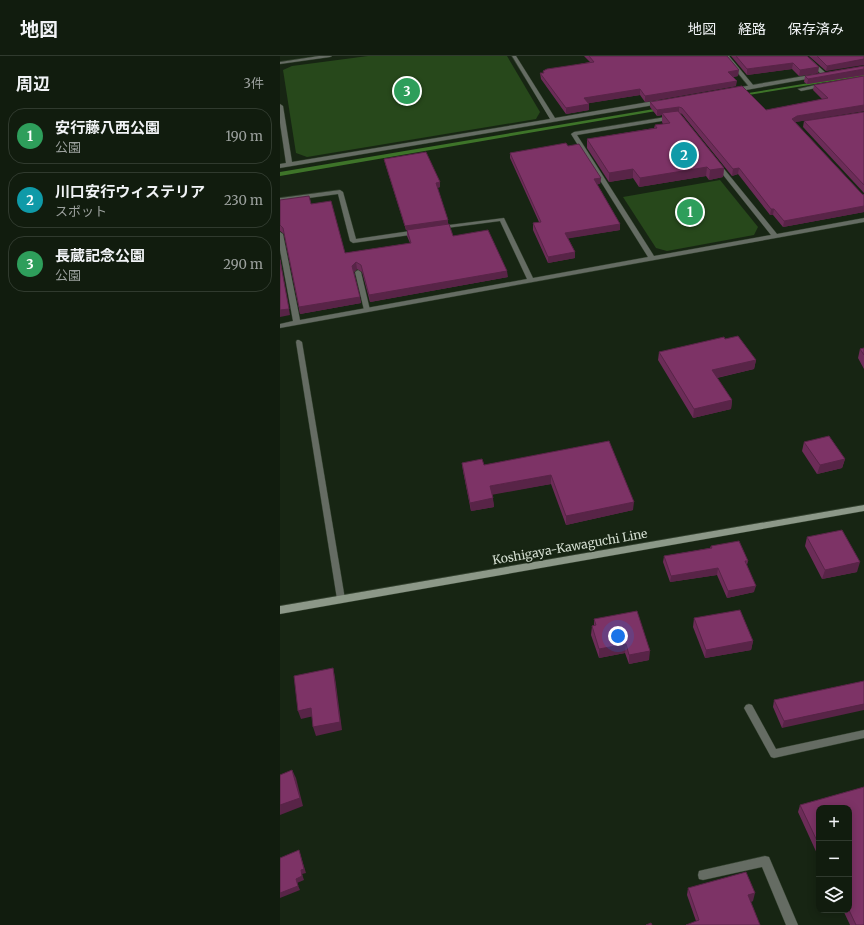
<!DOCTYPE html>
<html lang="ja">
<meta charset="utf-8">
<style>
:root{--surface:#111c0e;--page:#1e291c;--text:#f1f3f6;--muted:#9ca19e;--line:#303a2e;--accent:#7c3aed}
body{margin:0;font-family:Merriweather,"Noto Sans JP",serif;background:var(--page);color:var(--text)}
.controls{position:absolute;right:12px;bottom:12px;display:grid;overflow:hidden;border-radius:8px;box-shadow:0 2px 10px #0003}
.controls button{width:36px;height:36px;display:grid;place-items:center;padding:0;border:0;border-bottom:1px solid var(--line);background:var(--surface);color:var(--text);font:20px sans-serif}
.you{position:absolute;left:338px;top:580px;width:14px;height:14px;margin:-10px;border:3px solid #fff;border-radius:50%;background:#1a73e8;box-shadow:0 0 0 6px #1a73e833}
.badge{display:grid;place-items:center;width:26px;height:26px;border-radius:50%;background:var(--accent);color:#fff;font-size:13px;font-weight:700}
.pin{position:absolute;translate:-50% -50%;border:2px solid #fff;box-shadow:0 1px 4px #0006}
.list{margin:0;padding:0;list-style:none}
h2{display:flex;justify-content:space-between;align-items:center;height:52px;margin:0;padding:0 16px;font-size:17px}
h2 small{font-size:13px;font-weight:400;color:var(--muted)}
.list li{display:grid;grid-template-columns:26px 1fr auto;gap:12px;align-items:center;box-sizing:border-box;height:56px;margin:0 8px 8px;padding:0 8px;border:1px solid var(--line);border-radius:16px}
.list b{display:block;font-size:15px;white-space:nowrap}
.list p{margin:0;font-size:13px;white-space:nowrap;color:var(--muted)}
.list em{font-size:13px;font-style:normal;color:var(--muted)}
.icon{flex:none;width:22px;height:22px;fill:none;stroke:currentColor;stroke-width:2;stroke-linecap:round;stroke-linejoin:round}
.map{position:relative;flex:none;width:584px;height:869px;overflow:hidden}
header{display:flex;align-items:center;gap:24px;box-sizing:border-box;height:56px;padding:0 20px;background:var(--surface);border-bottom:1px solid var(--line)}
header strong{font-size:19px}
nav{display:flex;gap:22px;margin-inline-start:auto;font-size:14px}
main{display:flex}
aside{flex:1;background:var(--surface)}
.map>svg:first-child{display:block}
.green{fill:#27481b}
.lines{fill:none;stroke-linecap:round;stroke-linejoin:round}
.stream{fill:#3e7429;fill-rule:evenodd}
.service-casing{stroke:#313f2d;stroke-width:1}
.minor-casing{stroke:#313f2d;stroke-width:1}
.tertiary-casing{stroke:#313f2d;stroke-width:1}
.secondary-casing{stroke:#313f2d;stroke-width:1}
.service{fill:#656c63;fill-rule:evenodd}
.minor{fill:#656c63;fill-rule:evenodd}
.tertiary{fill:#656c63;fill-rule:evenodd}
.secondary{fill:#8c9888;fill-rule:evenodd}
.wall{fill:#6c2c58}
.shaded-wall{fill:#582447}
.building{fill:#7d3366;stroke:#582447}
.labels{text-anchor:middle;stroke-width:3.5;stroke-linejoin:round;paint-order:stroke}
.street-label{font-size:12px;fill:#d3ddd0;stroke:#172513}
</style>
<header>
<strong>地図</strong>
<nav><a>地図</a><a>経路</a><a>保存済み</a></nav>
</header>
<main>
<aside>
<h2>周辺<small>3件</small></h2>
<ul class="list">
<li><span class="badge" style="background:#2e9e5b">1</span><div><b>安行藤八西公園</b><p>公園</p></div><em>190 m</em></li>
<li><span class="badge" style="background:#0f9aa8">2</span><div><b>川口安行ウィステリア</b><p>スポット</p></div><em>230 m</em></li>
<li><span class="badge" style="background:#2e9e5b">3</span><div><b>長蔵記念公園</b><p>公園</p></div><em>290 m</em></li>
</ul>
</aside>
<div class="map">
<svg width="584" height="869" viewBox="0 0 584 869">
<rect width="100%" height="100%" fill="#172513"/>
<g class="green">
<polygon points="88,0 227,0 260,56 256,63 27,101 16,97 3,14 12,10"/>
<polygon points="440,124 478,171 474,179 387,195 376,192 343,141"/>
</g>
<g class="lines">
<g class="stream">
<polygon points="584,18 584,20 462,40 460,39 462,38"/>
<polygon points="380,52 382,52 382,54 0,120 0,116"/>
</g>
<defs>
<g id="service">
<polygon points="544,27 547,29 546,30 521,35 518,33"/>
<polygon points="78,214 81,216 90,254 87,256 84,254 75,216"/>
</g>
<g id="minor">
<polygon points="232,0 236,0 275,62 380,44 383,46 380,48 0,112 0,108 6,107 0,67 0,48 3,50 12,106 270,63"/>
<polygon points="522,0 527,0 547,18 547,20 543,20"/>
<polygon points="536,18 539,20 538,21 455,36 452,34 455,32"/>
<polygon points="392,60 394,61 394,63 297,79 374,200 491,179 436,110 435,109 438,107 440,108 497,178 584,162 584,166 0,272 0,268 13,265 0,194 0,176 3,178 20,264 247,223 220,165 159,173 158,172 161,170 224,162 253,222 368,201 291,78 294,76"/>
<polygon points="60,134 63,136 76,183 137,174 140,176 137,178 73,187 70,185 58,138 0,146 0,142"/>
<polygon points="17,284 19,284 22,286 65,543 64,545 61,547 58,545 57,543 16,286"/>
<polygon points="469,648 472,649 496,693 584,674 584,682 494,702 491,701 464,652 466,649"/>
<polygon points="485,800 489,801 518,869 506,869 482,811 423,824 419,823 418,819 419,815 423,814"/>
</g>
<g id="tertiary">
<polygon points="39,0 52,0 50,1 0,8 0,6"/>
<polygon points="444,0 449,0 474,30 474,32 470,32"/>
</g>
<polygon id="secondary" points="584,449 584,455 0,558 0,550"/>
</defs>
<use href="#service" class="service-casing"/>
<use href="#minor" class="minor-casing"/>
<use href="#tertiary" class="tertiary-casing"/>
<use href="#secondary" class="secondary-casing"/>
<use href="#service" class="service"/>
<use href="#minor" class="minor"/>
<use href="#tertiary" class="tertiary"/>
<use href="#secondary" class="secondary"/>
</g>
<g class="wall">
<polygon points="304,0 447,0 458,20 453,21 456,30 365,46 360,39 309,47 309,54 286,58 261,23 260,17 263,17 263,15 310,6"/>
<polygon points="451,0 527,0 538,17 519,20 512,13 467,19"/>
<polygon points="529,0 584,0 546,15"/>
<polygon points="584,10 584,19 527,28 524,26 525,20"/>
<polygon points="584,20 584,55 515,66 582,138 584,139 584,156 503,171 493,159 490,159 458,118 452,120 402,58 400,57 444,112 443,121 429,124 426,120 359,131 353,122 329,126 307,92 307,83 374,72 375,69 383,68 382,66 382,59 377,60 370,51 370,46 486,54 542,43 533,34 534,29"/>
<polygon points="584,56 584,137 523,71 524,65"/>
<polygon points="288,90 321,122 320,128 317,128 340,168 340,174 288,182 295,196 295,202 268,207 253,174 253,167 259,166 230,102 230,97"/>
<polygon points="104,103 160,126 160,131 157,132 168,168 173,180 228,221 90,246 82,216 77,213 74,216 81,247 20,258 4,178 0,175 0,144 31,148 65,197 130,187 127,180 127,174 126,174 105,107"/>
<polygon points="445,283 476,304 474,313 437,322 452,344 451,353 413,362 378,304 379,296"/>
<polygon points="584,292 584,313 578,302 580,293"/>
<polygon points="329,385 353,454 286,469 271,428 212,438 214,451 191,455 183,415 182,407 204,409"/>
<polygon points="524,386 565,403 562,412 537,418 522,395"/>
<polygon points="527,481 577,516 542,523 525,490"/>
<polygon points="431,490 468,505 467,509 474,536 447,542 437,519 390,526 383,506 384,500 430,492"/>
<polygon points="414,562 473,585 471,594 425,602 413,571"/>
<polygon points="314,563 369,604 349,608 345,597 319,602 311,579 312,570 314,569"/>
<polygon points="584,625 502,672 493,651 494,644"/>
<polygon points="584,731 584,869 570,869 563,854 569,854 569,752 539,752 539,802 518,756 520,749"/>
<polygon points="408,832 473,845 416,865 407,839"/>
</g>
<g class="shaded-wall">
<polygon points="584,3 584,9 546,15 547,10"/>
<polygon points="513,7 512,13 467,19 467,13"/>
<polygon points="539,11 538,17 519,20 520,14"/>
<polygon points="584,13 584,19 527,28 528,23"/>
<polygon points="459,14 458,20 448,22 448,16"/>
<polygon points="457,25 456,30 365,46 365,40"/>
<polygon points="360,33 360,39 304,48 304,42"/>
<polygon points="309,48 309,54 286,58 286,52"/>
<polygon points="584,49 584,55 516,66 512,69 512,63 517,60"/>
<polygon points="399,51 399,57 382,57 382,59 377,60 377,54"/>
<polygon points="427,111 426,120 359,131 360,122"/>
<polygon points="444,112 443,121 429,124 430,114"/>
<polygon points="459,112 458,118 452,120 453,113"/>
<polygon points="353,113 353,122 329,126 329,117"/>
<polygon points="321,122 320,128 314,129 314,123"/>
<polygon points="160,126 160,131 156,132 156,127"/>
<polygon points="584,150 584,156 503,171 504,165"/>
<polygon points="491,153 494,153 493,159 490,159"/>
<polygon points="168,164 168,168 126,174 125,170"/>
<polygon points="340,168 340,174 285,183 285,177"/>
<polygon points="295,196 295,202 268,207 268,201"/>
<polygon points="0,202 10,259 0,261"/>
<polygon points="76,206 77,213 74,216 72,210"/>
<polygon points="227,215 228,221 90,246 89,239"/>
<polygon points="80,241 81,247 20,258 19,251"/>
<polygon points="476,304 474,313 431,323 432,314"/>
<polygon points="452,344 451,353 413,362 414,353"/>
<polygon points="565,403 562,412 537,418 540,409"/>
<polygon points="271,419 271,428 211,439 210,430"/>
<polygon points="213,442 214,451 191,455 190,447"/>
<polygon points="354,446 353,454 286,469 286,460"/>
<polygon points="580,506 577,516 542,523 545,514"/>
<polygon points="438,512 437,519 390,526 391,520"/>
<polygon points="476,530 474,536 447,542 448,535"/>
<polygon points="473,585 471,594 425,602 426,594"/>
<polygon points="346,588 345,597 319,602 319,593"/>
<polygon points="370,595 369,604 349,608 349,599"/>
<polygon points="53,612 55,621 62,674 36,680 33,671"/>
<polygon points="584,648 584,654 502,672 504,665"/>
<polygon points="31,652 34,660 21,663 18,655"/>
<polygon points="12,714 16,722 23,750 0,759 0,749"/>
<polygon points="19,794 26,817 22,818 24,824 17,827 20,834 0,842 0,837 16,823 21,814"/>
<polygon points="475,837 473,845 466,847 468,839"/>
</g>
<g class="building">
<polygon points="309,0 447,0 459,14 448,16 457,25 365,40 360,33 304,42 309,48 286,52 260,17 264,17 263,15 267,13 314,6"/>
<polygon points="456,0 527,0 539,11 520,14 513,7 467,13"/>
<polygon points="537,0 584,0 584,3 547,10"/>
<polygon points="584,10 584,13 528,23 525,20"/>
<polygon points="584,20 584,49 517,60 512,63 582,138 584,139 584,150 504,165 494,153 491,153 459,112 453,113 402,52 399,51 377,54 370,46 462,30 486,54 548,42 534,29"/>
<polygon points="398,55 444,112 430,114 427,111 360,122 353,113 329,117 307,83 377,72 375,69 390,67 382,57"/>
<polygon points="584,56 584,129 524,65"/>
<polygon points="286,87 288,90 299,88 321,122 314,123 340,168 285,177 295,196 268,201 253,167 261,166 230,97"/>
<polygon points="146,96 160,126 156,127 168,164 125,170 104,103"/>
<polygon points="29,140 31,148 51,145 65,197 131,187 127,174 169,168 173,180 208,174 227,215 89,239 81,209 76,206 72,210 80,241 19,251 3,172 0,169 0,144"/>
<polygon points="0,204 9,253 0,254"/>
<polygon points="458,280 476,304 432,314 452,344 414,353 379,296 444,281 445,283"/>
<polygon points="584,292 584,299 580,293"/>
<polygon points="549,380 565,403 540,409 524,386"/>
<polygon points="329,385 354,446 286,460 271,419 210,430 213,442 190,447 182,407 202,403 204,409"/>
<polygon points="562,474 580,506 545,514 527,481"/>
<polygon points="459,485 468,505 465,505 476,530 448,535 438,512 391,520 384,500 432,492 431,490"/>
<polygon points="460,554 473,585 426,594 414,562"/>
<polygon points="357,555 370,595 349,599 346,588 319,593 312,570 316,569 314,563"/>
<polygon points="53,612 60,666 33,671 31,652 18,655 14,620"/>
<polygon points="584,625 584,648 504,665 494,644"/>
<polygon points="12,714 20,742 0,749 0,719"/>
<polygon points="584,731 584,869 576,869 569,854 569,752 539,752 539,789 520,749"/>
<polygon points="19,794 24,813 21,814 22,820 16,823 18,830 0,837 0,802"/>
<polygon points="466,816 475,837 468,839 480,869 406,869 419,864 408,832"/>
<polygon points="371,867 372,869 366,869"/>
</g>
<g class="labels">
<g class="street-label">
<text transform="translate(290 491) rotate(-10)" y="4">Koshigaya-Kawaguchi Line</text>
</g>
</g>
</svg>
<div class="controls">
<button>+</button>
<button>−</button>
<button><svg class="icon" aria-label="layers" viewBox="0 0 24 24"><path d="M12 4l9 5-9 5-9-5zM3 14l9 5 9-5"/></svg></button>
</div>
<div class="you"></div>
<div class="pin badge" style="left:410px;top:156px;background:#2e9e5b">1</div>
<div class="pin badge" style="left:404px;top:99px;background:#0f9aa8">2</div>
<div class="pin badge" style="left:127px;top:35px;background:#2e9e5b">3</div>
</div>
</main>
